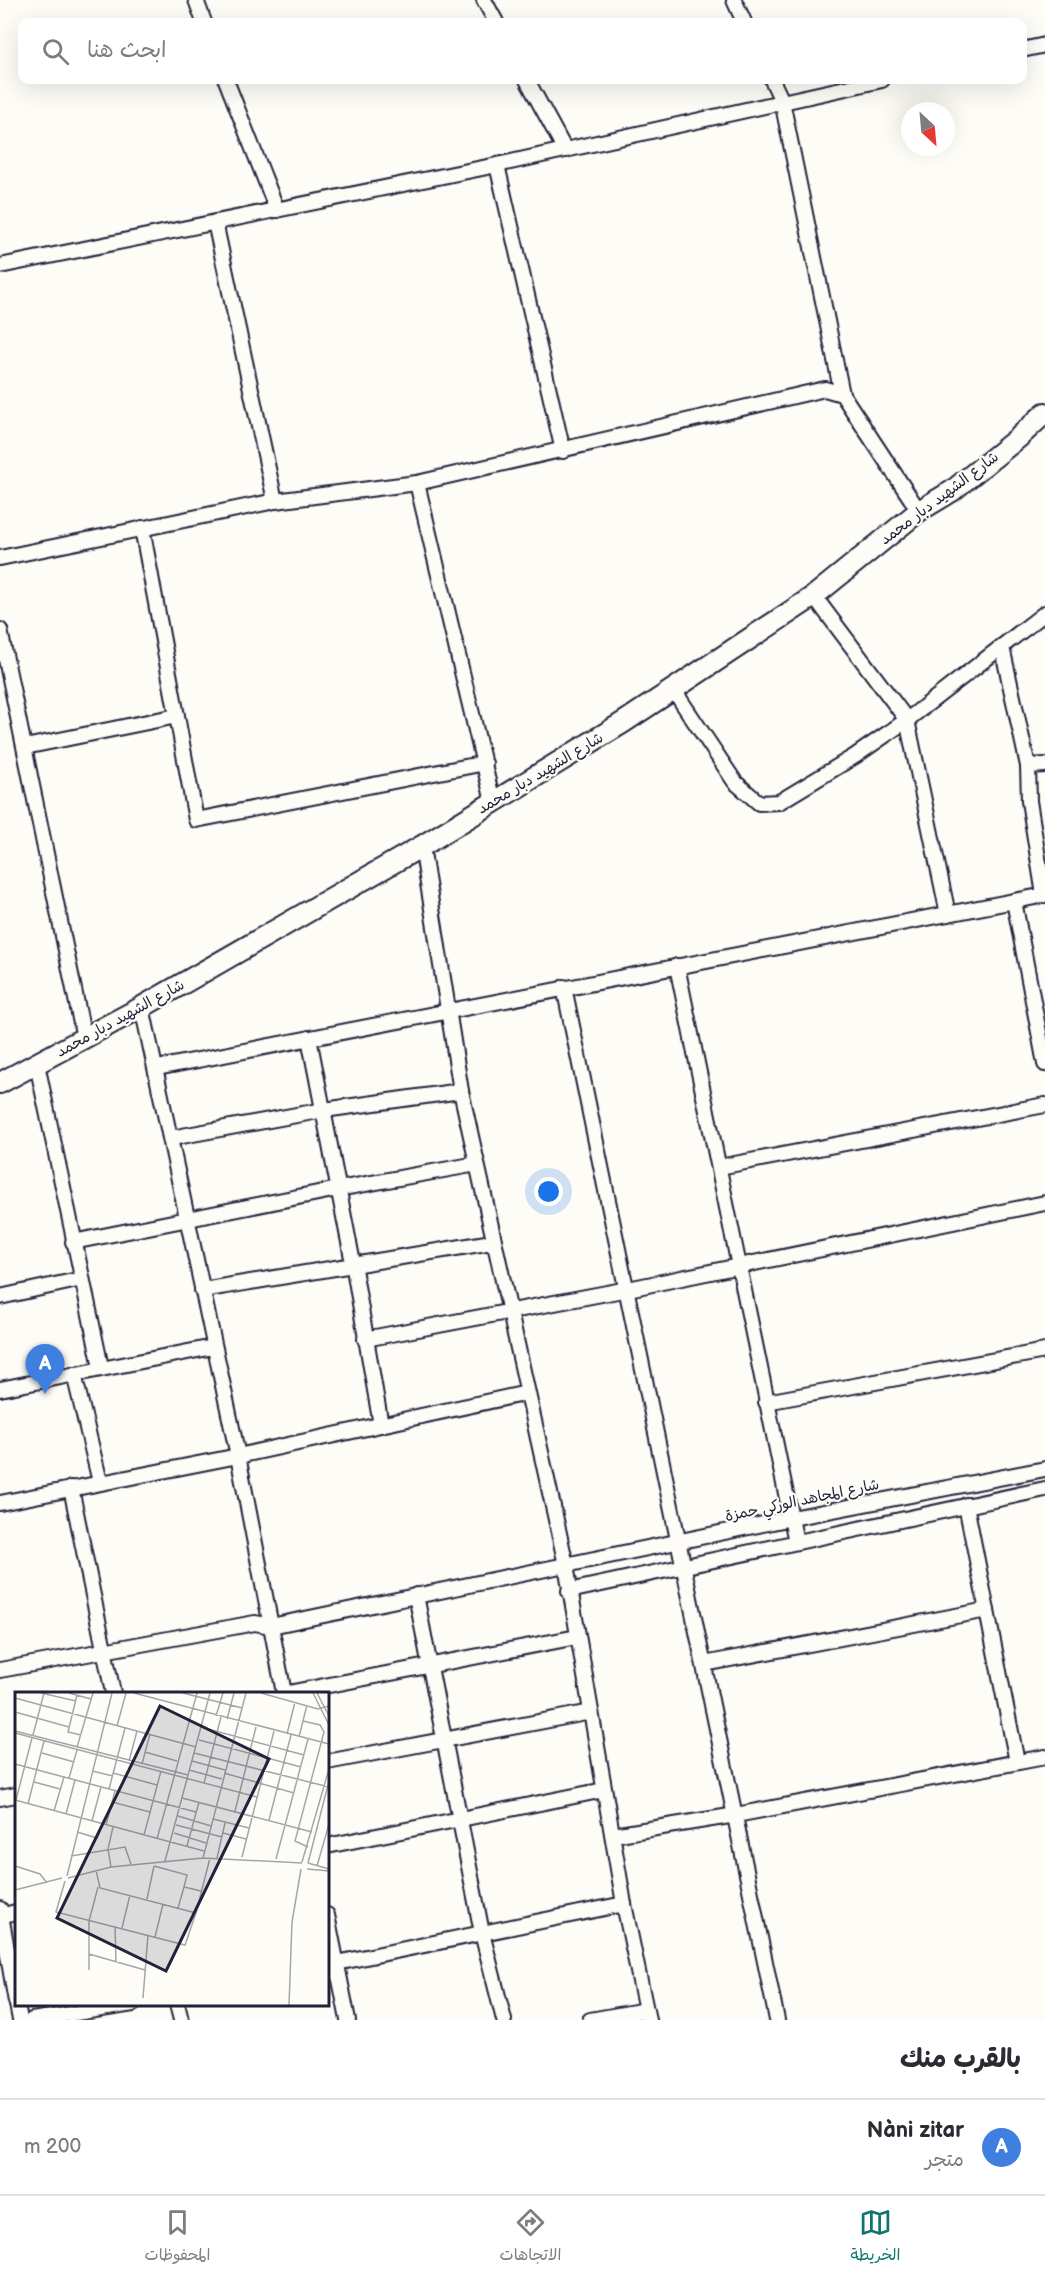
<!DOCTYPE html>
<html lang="ar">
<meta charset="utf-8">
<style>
:root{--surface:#fff;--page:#f7f7f7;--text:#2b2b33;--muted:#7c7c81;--line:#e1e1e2;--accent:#0f766e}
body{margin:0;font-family:"Balsamiq Sans","Playpen Sans Arabic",sans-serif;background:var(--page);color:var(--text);direction:rtl}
.compass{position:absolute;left:901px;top:102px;width:54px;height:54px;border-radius:50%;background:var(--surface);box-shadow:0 6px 24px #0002;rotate:154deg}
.you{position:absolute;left:549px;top:1192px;width:21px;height:21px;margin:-15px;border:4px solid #fff;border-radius:50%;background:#1a73e8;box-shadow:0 0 0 9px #1a73e833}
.badge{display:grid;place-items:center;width:39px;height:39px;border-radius:50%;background:var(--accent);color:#fff;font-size:20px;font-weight:700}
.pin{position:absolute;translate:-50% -50px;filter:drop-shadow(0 2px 3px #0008)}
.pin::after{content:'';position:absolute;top:32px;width:21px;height:18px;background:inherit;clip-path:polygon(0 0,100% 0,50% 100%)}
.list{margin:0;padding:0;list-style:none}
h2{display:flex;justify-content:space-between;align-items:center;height:78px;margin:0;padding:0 24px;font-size:26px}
h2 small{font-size:20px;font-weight:400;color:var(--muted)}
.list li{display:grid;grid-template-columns:39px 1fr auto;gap:18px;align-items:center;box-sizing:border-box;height:96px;padding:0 24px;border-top:2px solid var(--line)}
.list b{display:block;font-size:22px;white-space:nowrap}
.list p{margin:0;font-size:20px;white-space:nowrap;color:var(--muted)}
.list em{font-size:20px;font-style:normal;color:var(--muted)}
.icon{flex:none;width:33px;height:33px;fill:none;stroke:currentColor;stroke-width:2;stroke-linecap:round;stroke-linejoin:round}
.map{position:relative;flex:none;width:1045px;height:2020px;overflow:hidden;direction:ltr}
.search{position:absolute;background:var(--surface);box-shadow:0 6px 24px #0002;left:18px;right:18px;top:18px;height:66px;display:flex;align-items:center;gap:15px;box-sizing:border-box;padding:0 21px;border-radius:12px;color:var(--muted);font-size:22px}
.sheet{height:174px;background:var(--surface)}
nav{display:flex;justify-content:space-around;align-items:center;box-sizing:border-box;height:84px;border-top:2px solid var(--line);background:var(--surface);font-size:16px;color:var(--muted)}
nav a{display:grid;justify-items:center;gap:3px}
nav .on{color:var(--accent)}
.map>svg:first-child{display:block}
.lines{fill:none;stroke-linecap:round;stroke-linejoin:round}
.street-casing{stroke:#22223b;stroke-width:18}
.secondary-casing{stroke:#22223b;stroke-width:24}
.street{stroke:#fdfcf7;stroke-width:14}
.secondary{stroke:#fdfcf7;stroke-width:20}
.labels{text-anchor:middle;stroke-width:4.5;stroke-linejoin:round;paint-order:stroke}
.street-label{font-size:15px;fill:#22223b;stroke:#fdfcf7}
.inset-road{fill:none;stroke:#a5a5ac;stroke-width:1.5}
.view{fill:#22223b;fill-opacity:0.15;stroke:#22223b;stroke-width:3}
.inset-edge{fill:none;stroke:#22223b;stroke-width:3}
</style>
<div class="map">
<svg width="1045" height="2020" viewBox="0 0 1045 2020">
<rect width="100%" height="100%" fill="#fdfcf7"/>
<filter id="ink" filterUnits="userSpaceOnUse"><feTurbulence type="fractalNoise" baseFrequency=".0167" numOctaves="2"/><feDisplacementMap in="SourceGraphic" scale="12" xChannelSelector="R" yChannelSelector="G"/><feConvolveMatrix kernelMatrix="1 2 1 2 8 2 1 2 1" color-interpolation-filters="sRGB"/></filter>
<g filter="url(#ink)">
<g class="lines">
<defs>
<g id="street">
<polyline points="196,0 204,22"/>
<polyline points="484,0 496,22"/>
<polyline points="734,0 744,22"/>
<polyline points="1022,50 1045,45"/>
<polyline points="226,80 277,210"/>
<polyline points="527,80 565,150"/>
<polyline points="772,80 782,101 842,394"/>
<polyline points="497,165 563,451"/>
<polyline points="215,222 275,501"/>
<polyline points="0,266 497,165 882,80"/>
<polyline points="417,483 493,802"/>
<polyline points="0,558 275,501 417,483 825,389 842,394 919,511"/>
<polyline points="814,596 907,720 948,914"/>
<polyline points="0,630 84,1038"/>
<polyline points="1002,647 1028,766"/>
<polyline points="673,689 735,782 759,803 779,802 855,756 907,720 1045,613"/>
<polyline points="177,716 196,820 485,763"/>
<polyline points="25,747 177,716 142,528"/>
<polyline points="422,846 461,1091 566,1565 624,1904 648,2020"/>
<polyline points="1044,895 1029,801 1028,766 1045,765"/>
<polyline points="1014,901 1045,1064"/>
<polyline points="677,966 796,1542"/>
<polyline points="564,987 777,2020"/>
<polyline points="142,1007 238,1456 284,1693"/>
<polyline points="309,1038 353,1263 381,1425"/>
<polyline points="37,1064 101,1367"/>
<polyline points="157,1068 1045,895"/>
<polyline points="171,1138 324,1110 461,1091"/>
<polyline points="719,1167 1045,1105"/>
<polyline points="73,1242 338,1189 477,1164"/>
<polyline points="202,1290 492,1242"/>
<polyline points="0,1297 82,1279"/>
<polyline points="365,1339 628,1289 1045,1203"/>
<polyline points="74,1374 100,1482"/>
<polyline points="0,1389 213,1347"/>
<polyline points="766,1402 1045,1351"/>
<polyline points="71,1488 113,1693"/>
<polyline points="0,1503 238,1456 527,1393"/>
<polyline points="966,1505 1017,1762"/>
<polyline points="569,1591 1045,1489"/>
<polyline points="416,1595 482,1933 504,2020"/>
<polyline points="704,1664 987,1610"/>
<polyline points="0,1670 255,1623 271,1626 792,1518 1045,1469"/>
<polyline points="288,1693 577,1637"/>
<polyline points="327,1762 591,1712"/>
<polyline points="0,1798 16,1795"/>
<polyline points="613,1835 736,1815 1045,1757"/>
<polyline points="327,1846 604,1790"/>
<polyline points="0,1909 16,2002"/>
<polyline points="327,1915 348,2020"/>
<polyline points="0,1916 16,1912"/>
<polyline points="327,1965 624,1904"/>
<polyline points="17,2004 20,2020"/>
<polyline points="177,2004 181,2020"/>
<polyline points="32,2020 133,2004"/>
<polyline points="590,2020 646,2010"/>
</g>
<polyline id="secondary" points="0,1083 142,1007 422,846 624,722 814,596 919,511 952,491 1018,438 1045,413"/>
</defs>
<use href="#street" class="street-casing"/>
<use href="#secondary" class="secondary-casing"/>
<use href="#street" class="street"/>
<use href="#secondary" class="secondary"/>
</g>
</g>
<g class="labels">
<g class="street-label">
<text transform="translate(939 498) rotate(-37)" y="5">شارع الشهيد دبار محمد</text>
<text transform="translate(540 773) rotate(-31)" y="5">شارع الشهيد دبار محمد</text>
<text transform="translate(120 1018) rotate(-29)" y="5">شارع الشهيد دبار محمد</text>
<text transform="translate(802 1500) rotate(-12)" y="5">شارع المجاهد الوركي حمزة</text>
</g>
</g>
<g transform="translate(15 1692)">
<rect width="314" height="314" fill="#fdfcf7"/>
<path class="inset-road" d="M26,1l35,8M54,1l22,6M119,1l195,51M168,1l59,15M246,1l57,16 11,-3M298,1l16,32M302,1l12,23M62,3l-9,37 13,3M0,6l181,49M0,20l54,15M201,24l7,-23M212,27l7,-26M288,29l17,4 4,7 -29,109 13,6M102,34l9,-33M186,35l103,28M0,39l173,44M0,41l242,64M272,42l8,-32M18,43l11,-42M284,45l8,-32M184,48l102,27M62,55l16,-54M130,60l32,9M27,61l32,9M179,61l135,34M114,69l8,-30M177,69l33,9M0,72l181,48M127,72l8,-30M174,78l33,9M77,79l21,5M98,81l44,12M209,81l70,20M54,86l8,-28M19,90l26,7M189,91l17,-66M94,97l16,-61M167,106l130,34M0,108l189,51M1,108l16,-62M97,110l38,10M13,112l16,-63M39,119l10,-34M220,119l21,-84M51,122l9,-34M163,124l33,10M198,127l36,9M254,128l22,-85M77,129l9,-34M91,133l9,-34M161,133l46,12M62,140l20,6 5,-14M159,141l32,10M208,141l23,6M129,143l17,-64M142,147l40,-146M172,154l12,-44M56,164l54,-9 6,17M227,165l32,-126M188,166l43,-165M202,166l8,-35M261,167l32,-120M150,169l45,-168M287,170l27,-93M293,171l21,-82M293,171l21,6M0,174l25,8 7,9M139,174l33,9 -3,12M302,174l12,-42M96,175l-3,-18 5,-22M292,177l22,2M81,178l4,18 96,25 14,-55M52,184l45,-183M53,186l43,-11 92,-9 99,5M50,189l-9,31 129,33 11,-32M0,198l47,-12M132,207l7,-33M163,216l6,-21 17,4M100,234l1,36M107,236l8,-33M140,245l8,-33M74,262l56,16M74,278v-49l9,-34M128,306l5,-63M274,313l3,-83 9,-53"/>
<path class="view" d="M145,14l109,53 -103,212 -109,-53z"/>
<rect width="314" height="314" class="inset-edge"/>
</g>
</svg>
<svg class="compass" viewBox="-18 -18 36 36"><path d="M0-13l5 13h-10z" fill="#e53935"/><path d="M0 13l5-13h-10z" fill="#7c7c81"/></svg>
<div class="you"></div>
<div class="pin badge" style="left:45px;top:1394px;background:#3f7fe0">A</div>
<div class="search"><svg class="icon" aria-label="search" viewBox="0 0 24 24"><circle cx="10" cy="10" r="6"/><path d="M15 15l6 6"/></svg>ابحث هنا</div>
</div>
<section class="sheet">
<h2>بالقرب منك<small></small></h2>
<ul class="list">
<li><span class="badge" style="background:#3f7fe0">A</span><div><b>Nàni zitar</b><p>متجر</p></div><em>200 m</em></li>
</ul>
</section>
<nav>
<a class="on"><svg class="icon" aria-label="map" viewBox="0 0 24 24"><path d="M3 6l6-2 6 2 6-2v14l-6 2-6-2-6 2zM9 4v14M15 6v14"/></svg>الخريطة</a>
<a><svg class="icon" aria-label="directions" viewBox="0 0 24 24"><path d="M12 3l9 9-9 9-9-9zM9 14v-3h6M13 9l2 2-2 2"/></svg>الاتجاهات</a>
<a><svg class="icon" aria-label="saved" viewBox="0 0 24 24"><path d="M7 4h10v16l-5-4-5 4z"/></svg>المحفوظات</a>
</nav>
